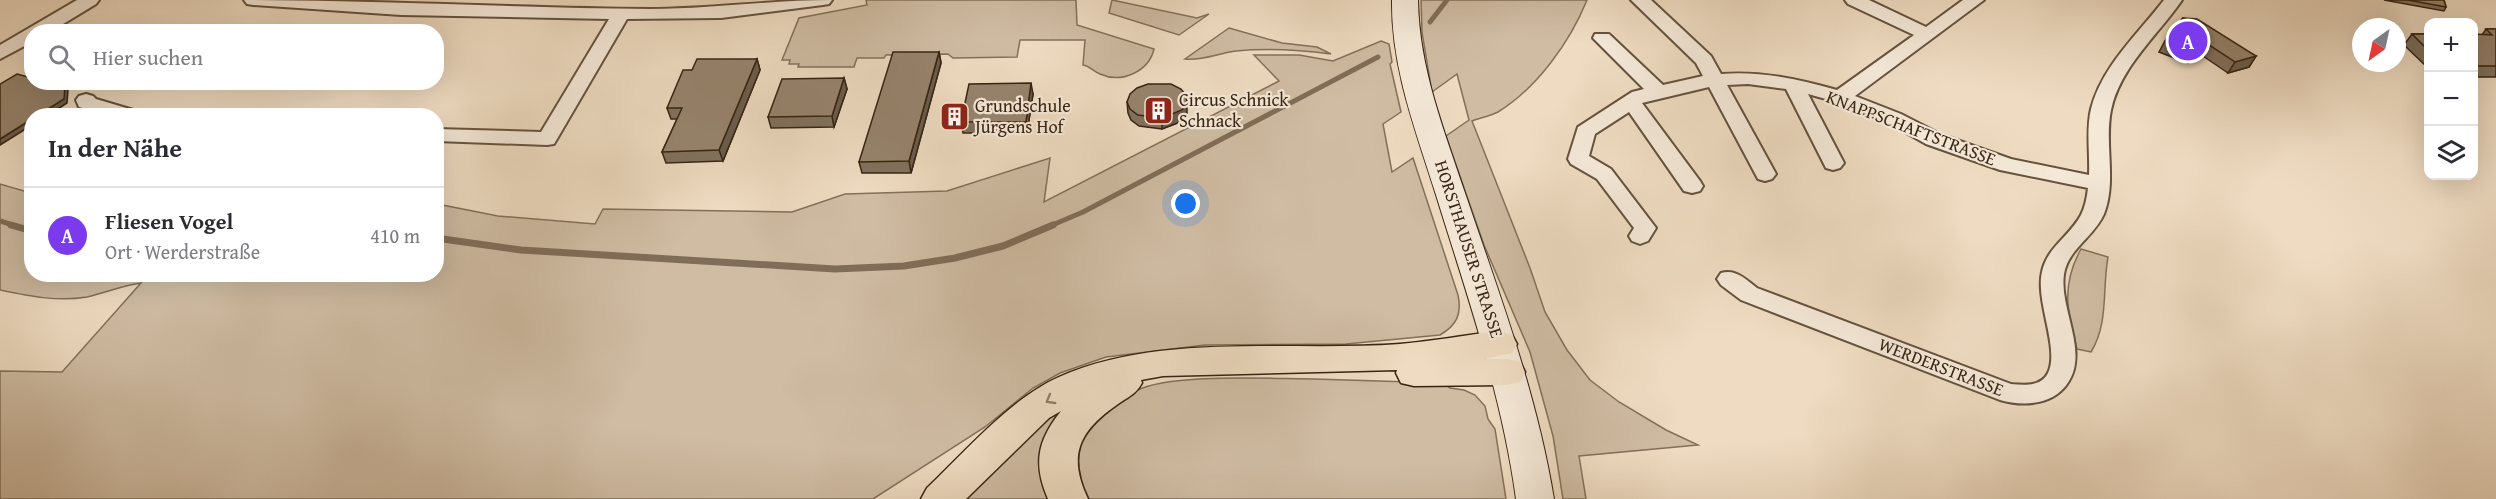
<!DOCTYPE html>
<html lang="de">
<meta charset="utf-8">
<style>
:root{--surface:#fff;--page:#f7f7f7;--text:#2b2b33;--muted:#7c7c81;--line:#e1e1e2;--accent:#7c3aed}
body{margin:0;font-family:"Gentium Book Plus",serif;background:var(--page);color:var(--text)}
.controls{position:absolute;right:18px;top:18px;display:grid;overflow:hidden;border-radius:12px;box-shadow:0 6px 24px #0002}
.controls button{width:54px;height:54px;display:grid;place-items:center;padding:0;border:0;border-bottom:2px solid var(--line);background:var(--surface);color:var(--text);font:30px sans-serif}
.compass{position:absolute;left:2352px;top:18px;width:54px;height:54px;border-radius:50%;background:var(--surface);box-shadow:0 6px 24px #0002;rotate:213deg}
.you{position:absolute;left:1186px;top:204px;width:21px;height:21px;margin:-15px;border:4px solid #fff;border-radius:50%;background:#1a73e8;box-shadow:0 0 0 9px #1a73e833}
.badge{display:grid;place-items:center;width:39px;height:39px;border-radius:50%;background:var(--accent);color:#fff;font-size:20px;font-weight:700}
.pin{position:absolute;translate:-50% -50%;border:3px solid #fff;box-shadow:0 2px 6px #0006}
.list{margin:0;padding:0;list-style:none}
h2{display:flex;justify-content:space-between;align-items:center;height:78px;margin:0;padding:0 24px;font-size:26px}
h2 small{font-size:20px;font-weight:400;color:var(--muted)}
.list li{display:grid;grid-template-columns:39px 1fr auto;gap:18px;align-items:center;box-sizing:border-box;height:96px;padding:0 24px;border-top:2px solid var(--line)}
.list b{display:block;font-size:22px;white-space:nowrap}
.list p{margin:0;font-size:20px;white-space:nowrap;color:var(--muted)}
.list em{font-size:20px;font-style:normal;color:var(--muted)}
.icon{flex:none;width:33px;height:33px;fill:none;stroke:currentColor;stroke-width:2;stroke-linecap:round;stroke-linejoin:round}
.map{position:relative;flex:none;width:2496px;height:499px;overflow:hidden}
.search{position:absolute;background:var(--surface);box-shadow:0 6px 24px #0002;left:24px;top:24px;width:420px;height:66px;display:flex;align-items:center;gap:15px;box-sizing:border-box;padding:0 21px;border-radius:24px;color:var(--muted);font-size:22px}
.panel{position:absolute;background:var(--surface);box-shadow:0 6px 24px #0002;left:24px;top:108px;width:420px;height:174px;border-radius:24px}
.map>svg:first-child{display:block}
.green{fill:#cfbca3;stroke:#83705a;stroke-width:1.5}
.lines{fill:none;stroke-linecap:round;stroke-linejoin:round}
.stream-far1{stroke:#806d58;stroke-width:5}
.stream{stroke:#806d58;stroke-width:7}
.minor-casing{stroke:#65523e;stroke-width:4}
.secondary-casing{stroke:#372412;stroke-width:2}
.motorway-casing{stroke:#372412;stroke-width:3}
.minor{fill:#f4e8d7;fill-rule:evenodd}
.secondary{fill:#f4e8d7;fill-rule:evenodd}
.motorway{fill:#eedbc1;fill-rule:evenodd}
.wall{fill:#81715e;stroke:#372412;stroke-width:1.5}
.shaded-wall{fill:#695c4c;stroke:#372412;stroke-width:1.5}
.building{fill:#96836d;stroke:#372412;stroke-width:1.5}
.oneway{stroke:#92806a}
.labels{text-anchor:middle;stroke-width:4.5;stroke-linejoin:round;paint-order:stroke}
.poi-label{font-size:18px;fill:#372412;stroke:#f4e8d7;text-anchor:start}
.street-label{font-size:18px;fill:#372412;stroke:#f4e8d7}
</style>
<div class="map">
<svg width="2496" height="499" viewBox="0 0 2496 499">
<rect width="100%" height="100%" fill="#eedbc1"/>
<filter id="stains"><feTurbulence type="fractalNoise" baseFrequency=".00333" numOctaves="4"/><feColorMatrix values="0 0 0 0 .2 0 0 0 0 .09 0 0 0 0 .02 0 0 0 .5 -.17"/></filter>
<radialGradient id="worn" r=".72"><stop offset=".6" stop-color="#630" stop-opacity="0"/><stop offset="1" stop-color="#630" stop-opacity=".3"/></radialGradient>
<g class="green">
<path d="M866,0h210l1,25 77,24c-5,22 -32,35 -54,25 -6,-2 -10,-8 -17,-9l2,-25h-65l-3,17 -64,1 -5,-4 -62,1 -2,3h-27l-3,9h-56l1,-3h-10l1,-4h-8l17,-42 68,-13z"/>
<polygon points="1112,0 1197,18 1209,14 1179,35 1109,13"/>
<path d="M1421,0h166c-17,42 -50,88 -89,112 -8,4 -18,6 -26,9l58,147 15,44 22,38 23,30 29,22 47,28 32,15 -119,11 7,43h-23l-10,-63 -23,-84 -46,-107 -38,-109 23,-16 -12,-46 -25,18 -10,-60z"/>
<path d="M1229,28l53,15 35,4 14,7c-31,-4 -63,-6 -95,-3 -17,2 -34,10 -51,8z"/>
<path d="M1381,41l8,3 3,18 -2,2 11,48 -18,12 9,48 21,-14 45,137c4,19 -1,30 -18,40l-94,9 -141,1 -99,12 -46,16 -27,15 -48,39 -112,72h-873v-128l62,1 79,-89c-17,2 -36,10 -54,14 -29,5 -58,-1 -87,-7v-106l31,9 1,81h404l1,-70 61,12 97,8 8,-15 189,3 53,-18 102,-3 103,-33 -6,44 235,-121 -25,-26h45l34,6z"/>
<path d="M2081,249l27,8c-6,32 1,66 -17,95l-14,-3c-10,-38 -16,-64 4,-100z"/>
<path d="M1314,379l129,4 7,5 14,2 11,5 10,11 3,13 7,10 11,70h-417c-17,-29 -19,-60 10,-81 11,-9 24,-20 37,-27 33,-18 137,-12 178,-12z"/>
<polygon points="1067,395 1059,499 952,499"/>
</g>
<g class="lines">
<g class="stream-far1">
<polyline points="1430,22 1447,0"/>
<polyline points="0,221 16,226"/>
<polyline points="1050,226 1083,212 1378,57"/>
</g>
<g class="stream">
<polyline points="11,225 32,231"/>
<polyline points="436,238 521,250 835,269 904,266 955,258 1003,246 1053,225"/>
</g>
<defs>
<g id="minor">
<polygon points="77,0 99,0 96,4 50,32 32,32 32,42 0,59 0,45"/>
<path d="M244,0c135,0 270,8 406,9 61,0 121,-9 182,-9l-3,4 -6,1 -102,13 -94,1 -70,120 -3,5 -7,1 -111,-4v-12l105,3 68,-113 -208,-4 -148,-10 -6,-1z"/>
<path d="M1631,0h20l60,56 10,18c40,-3 77,5 116,16l77,-55 -66,-31 -3,-4h24l57,27 37,-27h21l-129,96 46,18 39,20 71,25 78,16c1,-21 -3,-46 2,-66 11,-43 47,-75 73,-109h18c-24,35 -62,67 -71,110 -7,34 6,70 -7,104 -10,23 -36,35 -40,60 -5,34 24,76 5,107 -14,24 -45,26 -69,19l-259,-100 -20,-15 -4,-6 4,-6c15,-4 24,6 36,15l254,96c13,1 30,3 37,-11 12,-24 -13,-72 -6,-101 5,-25 28,-36 39,-57 4,-8 6,-18 7,-27l-88,-18 -74,-26 -39,-22 -54,-21 -25,-7 36,69 -4,5 -7,2 -7,-2 -40,-79 -38,-5 -21,1 49,89 -4,5 -7,2 -7,-2 -49,-92 -67,16 58,78 3,5 -3,5 -8,2 -8,-2 -55,-79 -34,22 -6,22 22,13 45,59 -8,13 -8,3 -8,-3 -3,-5 5,-8 -37,-49 -26,-15 -3,-5 10,-32 54,-35 12,-3 -51,-51 2,-4h14l54,51 40,-9 -7,-13z"/>
<polygon points="86,94 93,96 96,99 140,112 143,116 108,116 79,107 76,100 79,96"/>
</g>
<path id="secondary" d="M1392,0h26c1,68 26,130 47,193 34,100 72,201 89,306h-38c-14,-104 -49,-204 -80,-304 -20,-64 -45,-127 -44,-195z"/>
<path id="motorway" d="M1499,331l13,4 5,9 -5,9 -27,6h22l13,3 5,10 -5,10 -13,3 -93,1 -13,-3 -5,-10 1,-3 -234,6 -22,4 1,3c-6,11 -14,14 -24,21 -39,27 -51,51 -30,95h-40c-15,-35 -11,-58 13,-88l-12,7 -83,81h-45l6,-11c38,-36 84,-90 132,-111 101,-45 232,-25 341,-33 33,-3 66,-9 99,-13z"/>
</defs>
<use href="#minor" class="minor-casing"/>
<use href="#secondary" class="secondary-casing"/>
<use href="#motorway" class="motorway-casing"/>
<use href="#minor" class="minor"/>
<use href="#secondary" class="secondary"/>
<use href="#motorway" class="motorway"/>
</g>
<g class="wall">
<polygon points="2384,0 2444,0 2446,7 2444,11"/>
<polygon points="2183,18 2256,56 2249,67 2228,73 2197,52 2188,63 2159,52 2165,41"/>
<polygon points="2486,29 2496,29 2496,77 2474,77 2474,34 2482,35"/>
<polygon points="2412,34 2428,34 2428,68 2404,45"/>
<polygon points="939,52 941,63 911,173 862,173 859,162"/>
<polygon points="757,59 760,70 723,161 666,163 662,152 677,119 671,119 667,108 692,70"/>
<polygon points="844,78 847,89 834,127 771,128 768,117"/>
<polygon points="1033,94 1027,133 963,133 961,122"/>
<polygon points="1127,102 1187,114 1183,121 1162,129 1139,126 1131,120 1128,113"/>
</g>
<g class="shaded-wall">
<polygon points="2203,41 2197,52 2188,63 2195,52"/>
<polygon points="939,52 941,63 911,173 909,161"/>
<polygon points="2256,56 2249,67 2228,73 2235,62"/>
<polygon points="757,59 760,70 723,161 719,150"/>
<polygon points="844,78 847,89 834,127 832,116"/>
<polygon points="1031,83 1033,94 1027,133 1026,122"/>
<polygon points="65,86 68,90 67,103 47,116 37,116"/>
<polygon points="1187,103 1187,114 1183,121 1162,129 1162,118"/>
<polygon points="32,119 32,125 0,145 0,139"/>
</g>
<g class="building">
<polygon points="2408,0 2444,0 2446,7"/>
<polygon points="2183,18 2197,19 2256,56 2235,62 2203,41 2195,52 2165,41"/>
<polygon points="2486,29 2496,29 2496,66 2474,66 2474,34 2492,35"/>
<polygon points="2412,34 2428,34 2428,50"/>
<polygon points="893,52 939,52 909,161 859,162"/>
<polygon points="697,59 757,59 719,150 662,152 682,108 667,108 683,70 692,70"/>
<polygon points="17,74 32,78 32,82 49,82 65,86 64,99 37,116 32,116 32,119 0,139 0,84"/>
<polygon points="844,78 832,116 768,117 782,79"/>
<polygon points="1031,83 1026,122 961,122 969,84"/>
<polygon points="1148,84 1171,84 1181,89 1186,95 1187,103 1182,110 1162,118 1138,115 1130,109 1127,102 1130,94 1137,88"/>
</g>
<defs><path id="oneway-chevron" d="M-2-3.5L2.5 0L-2 3.5" fill="none" stroke-width="1.6" stroke-linecap="round" stroke-linejoin="round" transform="scale(1.5)"/></defs>
<use class="oneway" href="#oneway-chevron" transform="translate(1050 400) rotate(150)"/>
<defs>
<symbol id="building-square" viewBox="-11 -11 22 22"><rect x="-9" y="-9" width="18" height="18" rx="4" fill="#8f2418" stroke="#f4e8d7"/><path d="M-4-6H4V6H1V3H-1V6H-4ZM-2.5-4.3h1.7v1.8h-1.7ZM.8-4.3h1.7v1.8H.8ZM-2.5-1h1.7V.8h-1.7ZM.8-1h1.7V.8H.8Z" fill="#fff"/></symbol>
</defs>
<g fill-rule="evenodd">
<use href="#building-square" x="1142" y="94" width="33" height="33"/>
<use href="#building-square" x="938" y="100" width="33" height="33"/>
</g>
<g class="labels">
<g class="poi-label">
<text x="1179" y="106">Circus Schnick<tspan x="1179" dy="21">Schnack</tspan></text>
<text x="975" y="112">Grundschule<tspan x="975" dy="21">Jürgens Hof</tspan></text>
</g>
<g class="street-label">
<text transform="translate(1911 128) rotate(21)" y="6">KNAPPSCHAFTSTRASSE</text>
<text transform="translate(1469 249) rotate(72)" y="6">HORSTHAUSER STRASSE</text>
<text transform="translate(1941 367) rotate(21)" y="6">WERDERSTRASSE</text>
</g>
</g>
<rect width="100%" height="100%" filter="url(#stains)"/>
<rect width="100%" height="100%" fill="url(#worn)"/>
</svg>
<div class="controls">
<button>+</button>
<button>−</button>
<button><svg class="icon" aria-label="layers" viewBox="0 0 24 24"><path d="M12 4l9 5-9 5-9-5zM3 14l9 5 9-5"/></svg></button>
</div>
<svg class="compass" viewBox="-18 -18 36 36"><path d="M0-13l5 13h-10z" fill="#e53935"/><path d="M0 13l5-13h-10z" fill="#7c7c81"/></svg>
<div class="you"></div>
<div class="pin badge" style="left:2188px;top:41px">A</div>
<div class="search"><svg class="icon" aria-label="search" viewBox="0 0 24 24"><circle cx="10" cy="10" r="6"/><path d="M15 15l6 6"/></svg>Hier suchen</div>
<section class="panel">
<h2>In der Nähe<small></small></h2>
<ul class="list">
<li><span class="badge">A</span><div><b>Fliesen Vogel</b><p>Ort · Werderstraße</p></div><em>410 m</em></li>
</ul>
</section>
</div>
